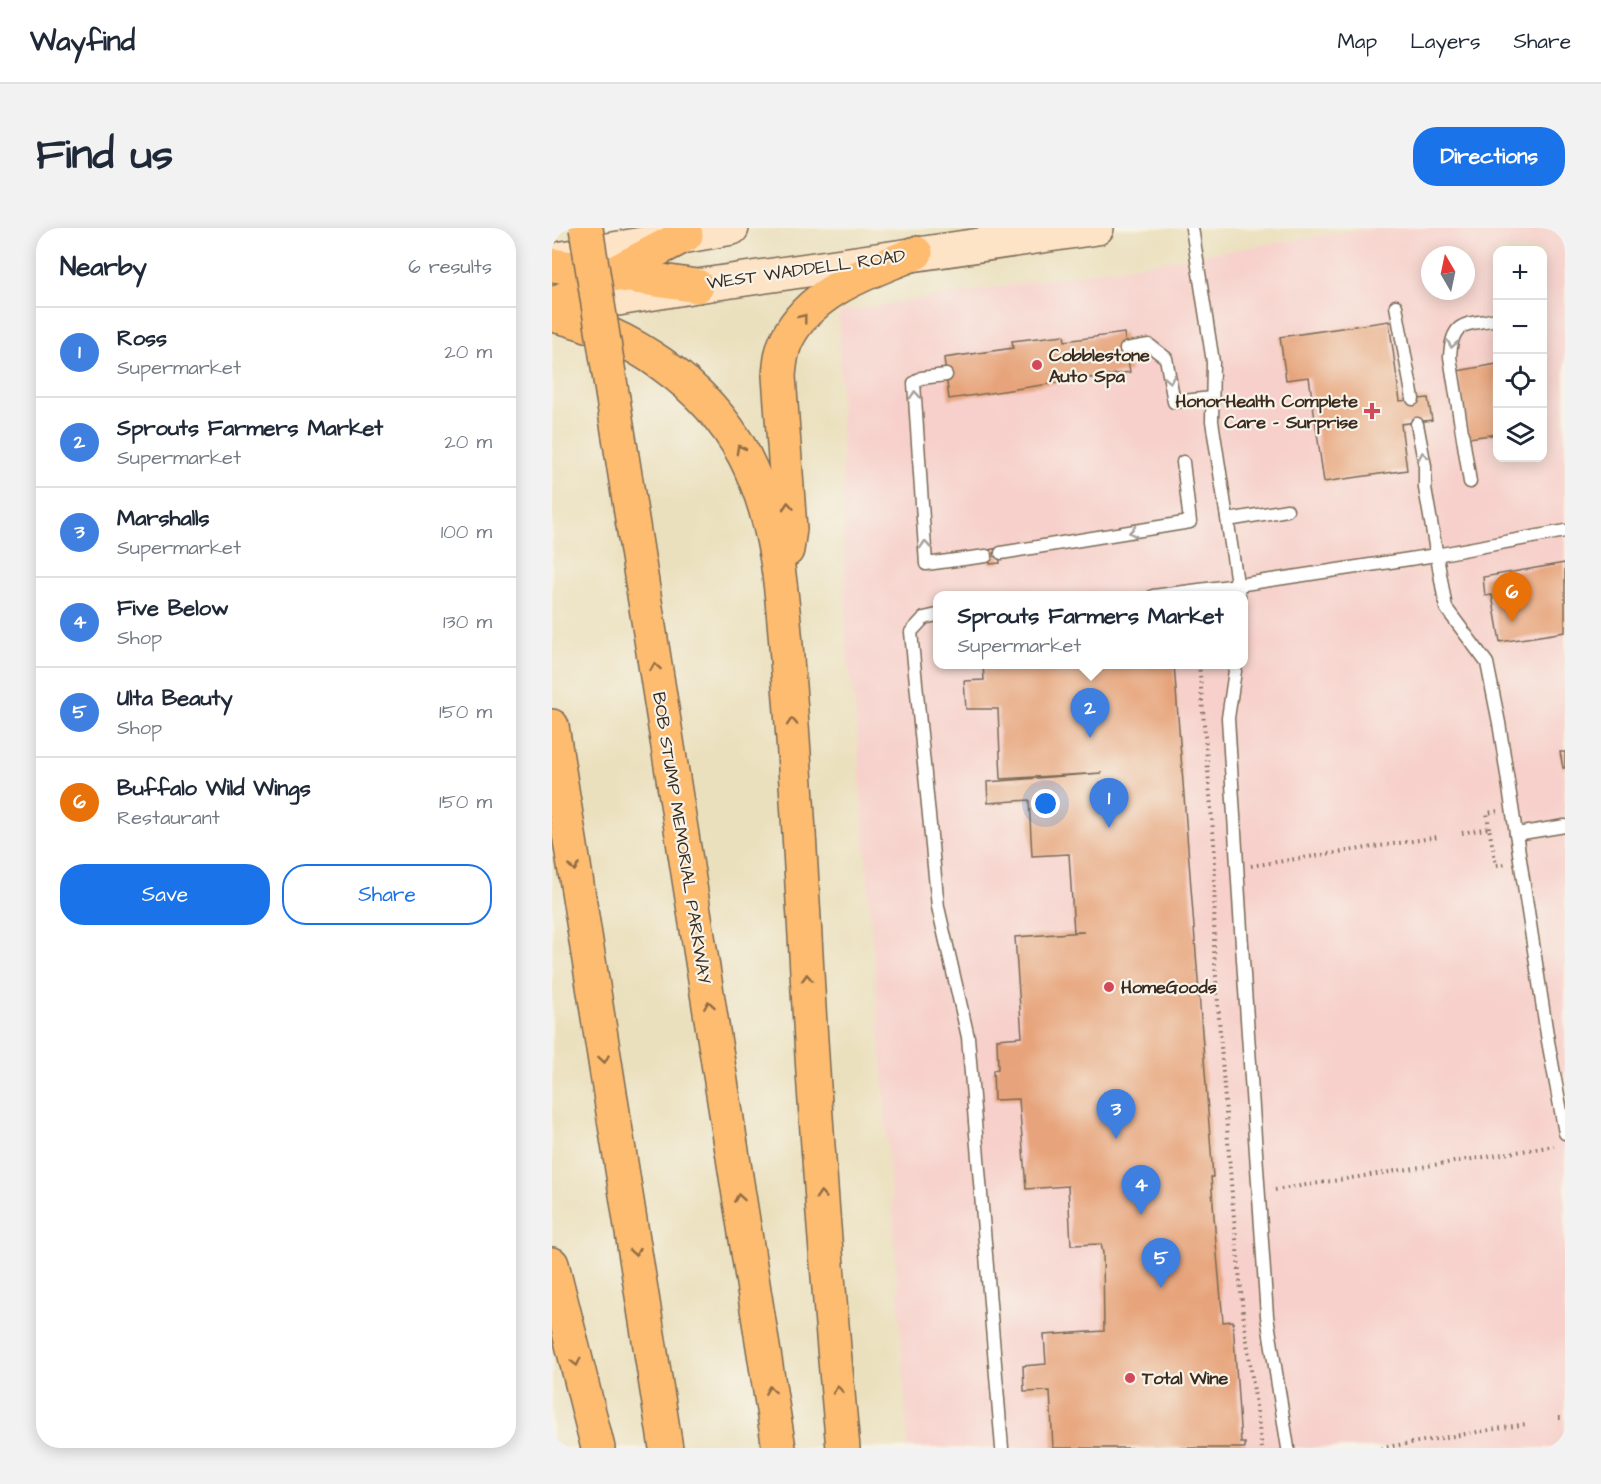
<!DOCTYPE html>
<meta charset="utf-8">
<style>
:root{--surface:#fff;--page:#f2f2f3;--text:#1f2937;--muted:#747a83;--line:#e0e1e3;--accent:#1a73e8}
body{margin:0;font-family:"Architects Daughter",sans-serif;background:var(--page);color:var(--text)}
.controls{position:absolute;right:18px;top:18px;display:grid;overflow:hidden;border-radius:12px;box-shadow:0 3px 15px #0003}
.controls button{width:54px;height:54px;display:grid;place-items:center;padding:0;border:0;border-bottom:2px solid var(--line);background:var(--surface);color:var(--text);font:30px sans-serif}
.compass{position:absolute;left:869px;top:18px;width:54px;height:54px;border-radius:50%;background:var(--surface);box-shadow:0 3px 15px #0003;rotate:351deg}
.you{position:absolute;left:494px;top:576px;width:21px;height:21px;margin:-15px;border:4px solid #fff;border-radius:50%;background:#1a73e8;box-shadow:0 0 0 9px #1a73e833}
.badge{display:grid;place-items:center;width:39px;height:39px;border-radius:50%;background:var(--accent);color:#fff;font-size:20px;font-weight:700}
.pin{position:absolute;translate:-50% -50px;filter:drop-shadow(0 2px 3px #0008)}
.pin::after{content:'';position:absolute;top:32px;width:21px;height:18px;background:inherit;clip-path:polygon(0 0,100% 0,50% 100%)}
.popup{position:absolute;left:381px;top:363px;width:315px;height:78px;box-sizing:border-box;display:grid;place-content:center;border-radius:12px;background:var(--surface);filter:drop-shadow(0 2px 4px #0005);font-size:20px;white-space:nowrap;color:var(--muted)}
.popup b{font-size:22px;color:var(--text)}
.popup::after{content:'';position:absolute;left:50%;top:100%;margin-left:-12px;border:12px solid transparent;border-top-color:var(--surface)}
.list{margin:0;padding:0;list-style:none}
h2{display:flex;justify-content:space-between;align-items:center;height:78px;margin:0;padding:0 24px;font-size:26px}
h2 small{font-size:20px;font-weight:400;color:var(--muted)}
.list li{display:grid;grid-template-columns:39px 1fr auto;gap:18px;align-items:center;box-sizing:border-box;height:90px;padding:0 24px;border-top:2px solid var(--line)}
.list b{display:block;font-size:22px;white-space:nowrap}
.list p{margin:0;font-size:20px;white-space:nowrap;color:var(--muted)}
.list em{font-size:20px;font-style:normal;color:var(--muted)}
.actions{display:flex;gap:12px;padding:18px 24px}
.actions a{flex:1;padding:14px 0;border:2px solid var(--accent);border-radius:24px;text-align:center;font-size:21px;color:var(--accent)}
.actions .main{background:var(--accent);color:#fff}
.icon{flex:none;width:33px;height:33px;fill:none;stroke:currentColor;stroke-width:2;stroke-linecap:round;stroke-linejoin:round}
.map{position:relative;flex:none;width:1013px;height:1220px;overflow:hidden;border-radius:24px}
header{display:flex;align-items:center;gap:36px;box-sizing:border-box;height:84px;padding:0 30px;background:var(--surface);border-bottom:2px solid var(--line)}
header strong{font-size:28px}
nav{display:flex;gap:33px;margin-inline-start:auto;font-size:21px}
.intro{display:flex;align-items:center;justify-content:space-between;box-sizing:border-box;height:144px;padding:0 36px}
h1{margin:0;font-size:42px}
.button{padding:15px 27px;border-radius:24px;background:var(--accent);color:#fff;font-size:21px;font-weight:700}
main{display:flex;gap:36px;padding:0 36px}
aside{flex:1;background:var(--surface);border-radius:24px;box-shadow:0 3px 15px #0003}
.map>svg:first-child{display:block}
.built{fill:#f7d0cb;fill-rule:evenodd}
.building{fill:#e7a47b}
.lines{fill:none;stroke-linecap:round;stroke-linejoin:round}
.lane-casing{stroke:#796a56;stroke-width:15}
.secondary-casing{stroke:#796a56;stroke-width:36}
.highway-casing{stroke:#796a56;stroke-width:36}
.path{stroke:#796a56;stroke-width:4;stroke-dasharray:1.5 4.5;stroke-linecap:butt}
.lane{stroke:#fff;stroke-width:12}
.secondary{stroke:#fee4c6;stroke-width:33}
.highway{stroke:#fdbc70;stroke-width:33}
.highway-bridge-casing{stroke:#796a56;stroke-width:36;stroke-linecap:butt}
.highway-bridge{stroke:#fdbc70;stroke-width:33}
.oneway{stroke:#926c43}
.oneway2{stroke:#a79f9a}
.poi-dot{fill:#d1495b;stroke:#f7f3e8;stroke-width:2}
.labels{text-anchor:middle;stroke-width:4.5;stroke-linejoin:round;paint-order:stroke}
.street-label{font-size:18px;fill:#3b2a1e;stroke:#f7f3e8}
.poi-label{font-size:18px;font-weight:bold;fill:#3b2a1e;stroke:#f7f3e8;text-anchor:start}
</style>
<header>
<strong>Wayfind</strong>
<nav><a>Map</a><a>Layers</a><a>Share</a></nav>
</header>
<div class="intro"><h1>Find us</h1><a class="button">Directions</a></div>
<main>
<aside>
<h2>Nearby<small>6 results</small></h2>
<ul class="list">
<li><span class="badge" style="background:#3f7fe0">1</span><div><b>Ross</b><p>Supermarket</p></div><em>20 m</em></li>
<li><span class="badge" style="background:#3f7fe0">2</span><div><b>Sprouts Farmers Market</b><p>Supermarket</p></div><em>20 m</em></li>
<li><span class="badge" style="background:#3f7fe0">3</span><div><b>Marshalls</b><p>Supermarket</p></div><em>100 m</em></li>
<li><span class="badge" style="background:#3f7fe0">4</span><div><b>Five Below</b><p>Shop</p></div><em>130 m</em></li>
<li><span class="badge" style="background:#3f7fe0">5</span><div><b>Ulta Beauty</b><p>Shop</p></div><em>150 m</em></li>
<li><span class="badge" style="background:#e8710a">6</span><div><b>Buffalo Wild Wings</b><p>Restaurant</p></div><em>150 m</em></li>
</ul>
<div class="actions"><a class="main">Save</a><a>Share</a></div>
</aside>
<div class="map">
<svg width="1013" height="1220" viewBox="0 0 1013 1220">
<rect width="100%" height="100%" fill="#f7f3e8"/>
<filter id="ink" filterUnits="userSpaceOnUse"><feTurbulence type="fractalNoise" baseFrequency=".0167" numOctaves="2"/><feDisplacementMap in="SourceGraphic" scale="12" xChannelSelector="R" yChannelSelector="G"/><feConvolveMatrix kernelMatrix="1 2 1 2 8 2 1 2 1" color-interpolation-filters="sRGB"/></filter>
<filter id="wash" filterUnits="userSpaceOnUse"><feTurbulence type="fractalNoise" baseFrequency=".008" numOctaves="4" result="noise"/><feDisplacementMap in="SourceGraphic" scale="24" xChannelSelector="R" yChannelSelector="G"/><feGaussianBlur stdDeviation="1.35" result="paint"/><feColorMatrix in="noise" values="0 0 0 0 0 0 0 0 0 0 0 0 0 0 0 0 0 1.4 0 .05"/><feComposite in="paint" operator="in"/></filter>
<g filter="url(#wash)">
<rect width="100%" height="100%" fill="#ebe0bd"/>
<path class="built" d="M817,0h196v1220h-657l-15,-230 -39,-521 -8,-49 -7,-336zM945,22h45v208h-45zM878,27h36v36h-36zM385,368h306v68h-306z"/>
<g id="blocks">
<g class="building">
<polygon points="837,93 848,173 876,170 880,192 849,196 855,242 772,254 757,149 734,152 728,109"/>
<polygon points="572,105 578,144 397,171 392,130 461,120 460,113 512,107 513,113"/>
<polygon points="945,136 945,206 917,210 905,143"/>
<polygon points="446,320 448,335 438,336 436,322"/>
<polygon points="1013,335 1013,404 948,414 940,367 933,368 931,349"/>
<polygon points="431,436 622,436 661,949 659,949 664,1015 671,1094 681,1093 689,1215 693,1215 693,1220 501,1220 498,1163 472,1164 471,1138 494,1136 492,1107 552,1103 551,1025 549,1016 519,1017 516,958 474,961 467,871 442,872 441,842 446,841 445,811 470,809 463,709 532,704 522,704 517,626 480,628 477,572 436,575 435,554 550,545 449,551 446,481 414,481 412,453 432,452"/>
<polygon points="1008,524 1013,524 1013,540 1011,540"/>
</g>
</g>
</g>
<g filter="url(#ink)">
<use href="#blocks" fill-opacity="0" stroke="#796a56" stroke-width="1.5"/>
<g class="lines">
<defs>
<g id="lane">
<polyline points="640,0 661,134 660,193 687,368"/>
<polyline points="844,78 861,171"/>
<polyline points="574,121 597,117 614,130 622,174 660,170"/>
<polyline points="394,147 369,150 362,155 374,336 434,328"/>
<polyline points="865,196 873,238 873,260 894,380 935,435 947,495 996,813 1013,905"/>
<path d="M918,254l-20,-125c2,-38 16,-32 47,-38"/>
<polyline points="676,292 735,282"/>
<polyline points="449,325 638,294 631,234"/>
<polyline points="601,368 686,357 884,327 1013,303"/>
<polyline points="385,387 372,390 359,404 386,679 416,809 450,1220"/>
<polyline points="684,436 676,490 689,702 715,1088 736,1220"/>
<polyline points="964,606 1013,598"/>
</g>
<g id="secondary">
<polyline points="11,30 180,0"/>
<polyline points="17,79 145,58 545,0"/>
</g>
<g id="highway">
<polyline points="0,37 145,58"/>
<polyline points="0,77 134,7"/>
<path d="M0,87c77,17 154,69 192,140 37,71 39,153 45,231 7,84 11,167 16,250 9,171 22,342 38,512"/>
<polyline points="61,171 227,1220"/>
<path d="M235,322l3,-21 -11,-153c1,-12 2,-25 8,-37 24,-49 82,-67 129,-86"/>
<polyline points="0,498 114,1220"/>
<polyline points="0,1036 46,1220"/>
</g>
</defs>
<use href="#lane" class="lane-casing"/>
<use href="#secondary" class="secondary-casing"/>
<use href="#highway" class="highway-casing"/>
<g class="path">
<polyline points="647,436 663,627 662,722 680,968 691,1085 710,1220"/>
<polyline points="937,600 935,585 946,583"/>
<polyline points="910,605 937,600 944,637 953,636"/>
<polyline points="699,638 886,609"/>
<polyline points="723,962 1002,918"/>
<polyline points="1007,1190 1013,1190"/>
<polyline points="829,1220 974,1196"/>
</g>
<use href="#lane" class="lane"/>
<use href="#secondary" class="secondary"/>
<use href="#highway" class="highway"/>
<defs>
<polyline id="highway-bridge" points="34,0 61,171"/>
</defs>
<use href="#highway-bridge" class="highway-bridge-casing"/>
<use href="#highway-bridge" class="highway-bridge"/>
</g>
<defs><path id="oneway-chevron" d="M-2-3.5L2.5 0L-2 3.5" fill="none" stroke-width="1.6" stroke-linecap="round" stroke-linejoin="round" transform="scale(1.5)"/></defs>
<g class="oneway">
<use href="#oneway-chevron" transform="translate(251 90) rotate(-52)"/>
<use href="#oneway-chevron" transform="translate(188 221) rotate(-119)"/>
<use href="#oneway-chevron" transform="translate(236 278) rotate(-94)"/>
<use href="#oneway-chevron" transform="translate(103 439) rotate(-99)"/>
<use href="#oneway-chevron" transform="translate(240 494) rotate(-94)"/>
<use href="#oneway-chevron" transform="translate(22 639) rotate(81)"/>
<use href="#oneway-chevron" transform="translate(255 750) rotate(-93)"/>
<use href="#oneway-chevron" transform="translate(157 777) rotate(-99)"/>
<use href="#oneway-chevron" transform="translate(52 831) rotate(81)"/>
<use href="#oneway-chevron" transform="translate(269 967) rotate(-94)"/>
<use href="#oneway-chevron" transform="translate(187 970) rotate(-99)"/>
<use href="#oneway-chevron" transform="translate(83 1024) rotate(81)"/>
<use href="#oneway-chevron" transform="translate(24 1134) rotate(76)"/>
<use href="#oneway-chevron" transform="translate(218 1162) rotate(-99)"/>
<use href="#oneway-chevron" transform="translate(286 1162) rotate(-95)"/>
</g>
<g class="oneway2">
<use href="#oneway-chevron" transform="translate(900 116) rotate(99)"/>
<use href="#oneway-chevron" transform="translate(618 151) rotate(79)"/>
<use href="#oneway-chevron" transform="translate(363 167) rotate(-94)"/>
<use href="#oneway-chevron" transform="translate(871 228) rotate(-100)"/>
<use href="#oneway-chevron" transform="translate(581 304) rotate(171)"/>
<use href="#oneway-chevron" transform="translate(373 317) rotate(-94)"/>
</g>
</g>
<g class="poi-dot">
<circle cx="485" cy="137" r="6"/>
<path d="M817 174h6v6h6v6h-6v6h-6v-6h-6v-6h6z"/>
<circle cx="557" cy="759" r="6"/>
<circle cx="578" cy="1150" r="6"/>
</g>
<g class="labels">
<g class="street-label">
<text transform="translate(254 41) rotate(-8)" y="6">WEST WADDELL ROAD</text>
<text transform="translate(130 610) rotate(81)" y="6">BOB STUMP MEMORIAL PARKWAY</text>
</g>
<g class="poi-label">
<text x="497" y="133">Cobblestone<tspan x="497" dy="21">Auto Spa</tspan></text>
<text x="806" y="179" text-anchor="end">HonorHealth Complete<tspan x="806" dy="21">Care - Surprise</tspan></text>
<text x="569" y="765">HomeGoods</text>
<text x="590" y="1156">Total Wine</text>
</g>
</g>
</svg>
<div class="controls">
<button>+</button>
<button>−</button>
<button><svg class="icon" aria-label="locate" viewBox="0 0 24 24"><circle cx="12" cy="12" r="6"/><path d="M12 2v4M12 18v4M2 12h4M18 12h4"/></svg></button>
<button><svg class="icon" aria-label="layers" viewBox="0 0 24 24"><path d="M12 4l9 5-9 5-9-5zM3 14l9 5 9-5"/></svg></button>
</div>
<svg class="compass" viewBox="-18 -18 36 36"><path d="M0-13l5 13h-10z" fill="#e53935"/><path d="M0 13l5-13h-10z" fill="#747a83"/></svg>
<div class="you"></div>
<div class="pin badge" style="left:557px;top:600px;background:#3f7fe0">1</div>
<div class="pin badge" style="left:538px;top:510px;background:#3f7fe0">2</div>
<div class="popup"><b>Sprouts Farmers Market</b>Supermarket</div>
<div class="pin badge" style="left:564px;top:911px;background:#3f7fe0">3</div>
<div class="pin badge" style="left:589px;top:987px;background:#3f7fe0">4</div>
<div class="pin badge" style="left:609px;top:1060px;background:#3f7fe0">5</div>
<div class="pin badge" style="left:960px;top:394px;background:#e8710a">6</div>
</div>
</main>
